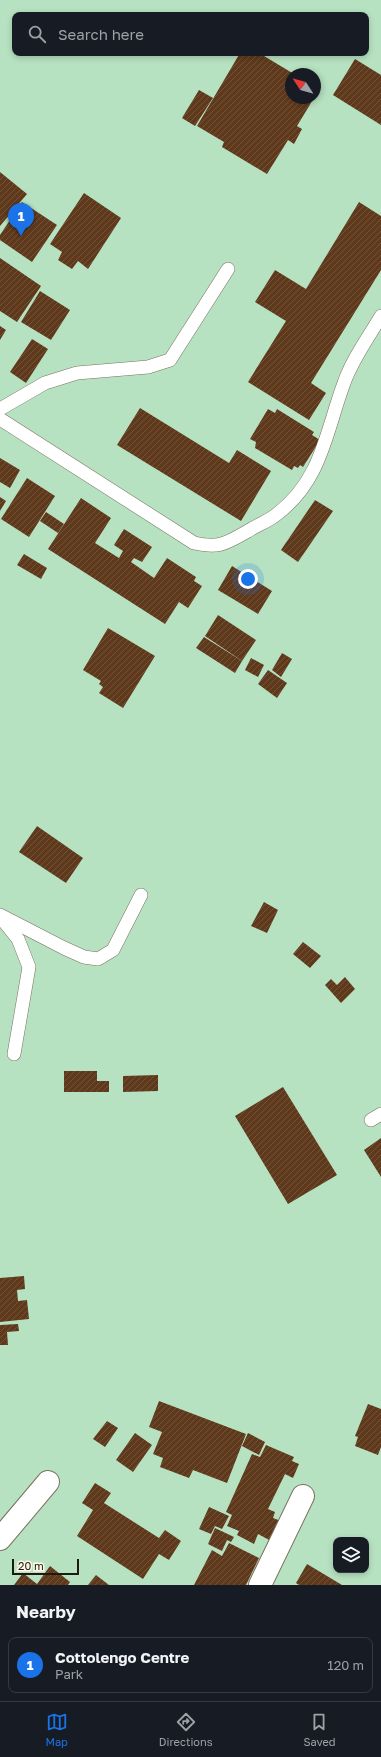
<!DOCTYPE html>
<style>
:root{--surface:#171b24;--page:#242831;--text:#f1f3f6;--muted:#9ea1a6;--line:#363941;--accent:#1a73e8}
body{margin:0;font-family:"Golos Text",sans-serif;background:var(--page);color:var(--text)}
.controls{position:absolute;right:12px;bottom:12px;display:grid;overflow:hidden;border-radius:8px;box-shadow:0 2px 6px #0003}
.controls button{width:36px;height:36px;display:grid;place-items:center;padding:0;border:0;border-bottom:1px solid var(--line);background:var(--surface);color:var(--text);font:20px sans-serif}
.compass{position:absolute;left:285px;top:68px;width:36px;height:36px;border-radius:50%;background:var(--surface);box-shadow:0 2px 6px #0003;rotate:306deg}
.scale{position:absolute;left:12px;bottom:10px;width:67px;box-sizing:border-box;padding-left:4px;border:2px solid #1e1a12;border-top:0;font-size:11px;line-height:14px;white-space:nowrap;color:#1e1a12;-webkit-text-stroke:3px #fff7e5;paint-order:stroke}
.you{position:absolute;left:248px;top:579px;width:14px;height:14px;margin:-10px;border:3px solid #fff;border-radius:50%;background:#1a73e8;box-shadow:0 0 0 6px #1a73e833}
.badge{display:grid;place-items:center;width:26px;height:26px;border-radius:50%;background:var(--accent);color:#fff;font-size:13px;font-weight:700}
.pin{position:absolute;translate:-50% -33px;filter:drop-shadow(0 1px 2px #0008)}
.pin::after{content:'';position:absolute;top:21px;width:14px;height:12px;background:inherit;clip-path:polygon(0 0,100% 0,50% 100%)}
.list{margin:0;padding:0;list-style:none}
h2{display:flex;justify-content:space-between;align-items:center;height:52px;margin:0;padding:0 16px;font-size:17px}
h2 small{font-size:13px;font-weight:400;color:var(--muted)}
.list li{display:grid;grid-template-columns:26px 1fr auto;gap:12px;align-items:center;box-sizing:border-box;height:56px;margin:0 8px 8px;padding:0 8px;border:1px solid var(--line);border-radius:8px}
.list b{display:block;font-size:15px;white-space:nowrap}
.list p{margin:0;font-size:13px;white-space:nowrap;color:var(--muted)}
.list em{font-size:13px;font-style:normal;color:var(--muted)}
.icon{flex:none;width:22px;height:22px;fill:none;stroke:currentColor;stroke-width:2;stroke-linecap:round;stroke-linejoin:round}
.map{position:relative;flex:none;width:381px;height:1585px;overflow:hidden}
.search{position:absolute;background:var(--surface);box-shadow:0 2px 6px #0003;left:12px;right:12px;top:12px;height:44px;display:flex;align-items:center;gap:10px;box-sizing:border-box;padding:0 14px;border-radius:8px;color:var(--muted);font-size:15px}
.sheet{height:116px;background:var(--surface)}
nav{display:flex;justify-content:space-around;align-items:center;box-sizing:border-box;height:56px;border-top:1px solid var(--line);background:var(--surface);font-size:11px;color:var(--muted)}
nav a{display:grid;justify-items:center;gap:2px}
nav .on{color:var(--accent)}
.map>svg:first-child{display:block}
.garden{fill:#b7e2c1;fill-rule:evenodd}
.building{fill:url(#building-hatch)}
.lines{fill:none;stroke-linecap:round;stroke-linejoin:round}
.lane-casing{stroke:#7a725e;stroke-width:14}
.street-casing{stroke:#7a725e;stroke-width:24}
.lane{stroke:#fff;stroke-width:13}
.street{stroke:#fff;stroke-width:22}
</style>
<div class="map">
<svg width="381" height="1585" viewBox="0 0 381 1585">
<defs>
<pattern id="building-hatch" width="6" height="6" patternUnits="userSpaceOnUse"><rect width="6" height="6" fill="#5f391b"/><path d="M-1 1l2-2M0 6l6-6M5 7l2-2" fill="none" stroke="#72533a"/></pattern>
</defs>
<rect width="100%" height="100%" fill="#f3ead4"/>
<path class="garden" d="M0,0h381v1585h-381zM15,15h351v38h-351zM291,74h24v24h-24zM336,1540h30v30h-30z"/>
<g class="building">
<polygon points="240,53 259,53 294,74 291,74 291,98 314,98 297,126 302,129 294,144 288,140 267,174 222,147 224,142 197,126"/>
<polygon points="355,59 381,75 381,125 333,95"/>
<polygon points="199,90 213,98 195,126 182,118"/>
<polygon points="0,172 27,194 0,226"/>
<polygon points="84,193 121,218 88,269 78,261 72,269 58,260 62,252 50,244"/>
<polygon points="22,202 57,225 32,262 0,240 0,235"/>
<polygon points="359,202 381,216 381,270 311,383 326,393 309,420 248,382 286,321 255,302 275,270 306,289"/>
<polygon points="0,258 41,286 17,322 0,311"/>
<polygon points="40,291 70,310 51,340 21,322"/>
<polygon points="0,326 6,330 0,340"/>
<polygon points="32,339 48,349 26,383 10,372"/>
<polygon points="140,408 229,463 237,450 271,471 241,521 117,445"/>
<polygon points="268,409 275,413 277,409 314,432 312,435 320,440 303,467 300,465 298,468 294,466 292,470 255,448 256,442 250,439"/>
<polygon points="0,458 20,470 10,488 0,482"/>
<polygon points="27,478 55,496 29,537 1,519"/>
<polygon points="0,497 6,501 0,511"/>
<polygon points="81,498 111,518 95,543 119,558 123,551 114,545 124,529 152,547 142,562 134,558 131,562 154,578 167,558 196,577 194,581 202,586 188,608 179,602 165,624 48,549"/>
<polygon points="315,500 333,511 298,562 281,550"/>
<polygon points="46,512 64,524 58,533 40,521"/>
<polygon points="24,554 47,568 41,579 17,565"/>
<polygon points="232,566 272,591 258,614 218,590"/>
<polygon points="218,615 256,640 242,661 205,636"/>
<polygon points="108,628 155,656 123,708 99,693 103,687 99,684 101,681 83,670"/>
<polygon points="204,637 242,661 235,673 196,648"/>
<polygon points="282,653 292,659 281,677 272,670"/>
<polygon points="251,658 264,665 258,677 245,670"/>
<polygon points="268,670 287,683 277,698 258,684"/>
<polygon points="37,826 83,858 66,883 19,852"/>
<polygon points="264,902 278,910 267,933 251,926"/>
<polygon points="303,942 321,956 310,968 293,954"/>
<polygon points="345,977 355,989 341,1003 325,985 331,979 337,985"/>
<polygon points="64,1071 97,1071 97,1081 109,1081 109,1092 64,1092"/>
<polygon points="158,1075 158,1091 123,1092 123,1076"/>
<polygon points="283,1087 337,1175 288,1204 235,1116"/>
<polygon points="381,1138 381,1177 364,1150"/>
<polygon points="24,1276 25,1289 17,1290 18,1301 27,1300 29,1319 0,1322 0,1278"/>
<polygon points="18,1324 19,1331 7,1332 8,1345 0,1345 0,1325"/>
<polygon points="159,1401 246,1434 227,1483 193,1470 189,1478 160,1467 163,1458 153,1454 162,1432 149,1427"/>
<polygon points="368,1404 381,1409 381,1447 378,1455 355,1446 358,1437 355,1436"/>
<polygon points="107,1421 118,1428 105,1447 93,1439"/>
<polygon points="135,1433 152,1445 133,1472 116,1460"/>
<polygon points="248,1433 265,1442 259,1455 242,1446"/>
<polygon points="266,1445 294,1457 292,1461 299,1464 293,1478 285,1474 268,1509 275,1512 273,1518 281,1521 271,1541 258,1534 254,1544 237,1535 239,1531 227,1526 232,1515 226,1512 252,1454 260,1457"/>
<polygon points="95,1483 111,1493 104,1503 159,1538 165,1530 181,1541 169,1560 159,1554 143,1579 77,1536 93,1510 82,1503"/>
<polygon points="209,1507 229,1516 222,1529 215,1526 211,1534 199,1529"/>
<polygon points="215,1528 234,1537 231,1542 227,1540 222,1551 208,1544"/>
<polygon points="229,1543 259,1558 246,1585 194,1585 212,1550 222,1556"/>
<polygon points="307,1564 342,1585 299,1585 296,1583"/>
<polygon points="50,1566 70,1582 68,1585 14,1585 23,1573 37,1584"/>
<polygon points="96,1575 109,1585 88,1585"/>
</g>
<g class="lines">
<defs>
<g id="lane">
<polyline points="0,409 45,383 77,373 148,367 170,360 228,269"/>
<path d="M0,419l194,124c26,6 32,0 54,-12 9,-6 21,-10 29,-17 45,-34 49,-83 67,-131 8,-23 24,-45 37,-67"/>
<polyline points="0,915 64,948 84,957 98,959 113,950 141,895"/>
<polyline points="2,919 18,939 29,967 14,1054"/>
<polyline points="371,1120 381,1114"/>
</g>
<g id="street">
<polyline points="0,1539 48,1482"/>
<polyline points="260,1585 303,1496"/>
</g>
</defs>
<use href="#lane" class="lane-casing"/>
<use href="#street" class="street-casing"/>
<use href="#lane" class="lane"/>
<use href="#street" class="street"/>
</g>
</svg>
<div class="controls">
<button><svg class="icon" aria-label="layers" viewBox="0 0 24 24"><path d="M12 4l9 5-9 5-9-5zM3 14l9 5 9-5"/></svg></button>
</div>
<svg class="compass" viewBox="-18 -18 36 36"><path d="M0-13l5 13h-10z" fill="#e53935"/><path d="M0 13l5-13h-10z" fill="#9ea1a6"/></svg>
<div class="scale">20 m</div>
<div class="you"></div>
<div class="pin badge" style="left:21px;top:236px">1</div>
<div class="search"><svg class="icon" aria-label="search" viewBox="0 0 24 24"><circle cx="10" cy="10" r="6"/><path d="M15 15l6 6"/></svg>Search here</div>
</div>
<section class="sheet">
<h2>Nearby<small></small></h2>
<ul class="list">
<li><span class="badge">1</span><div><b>Cottolengo Centre</b><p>Park</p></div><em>120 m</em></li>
</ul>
</section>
<nav>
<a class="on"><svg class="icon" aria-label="map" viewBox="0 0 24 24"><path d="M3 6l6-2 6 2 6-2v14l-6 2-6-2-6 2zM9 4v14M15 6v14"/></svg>Map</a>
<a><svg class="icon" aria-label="directions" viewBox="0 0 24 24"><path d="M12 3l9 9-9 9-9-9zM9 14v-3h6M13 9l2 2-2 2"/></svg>Directions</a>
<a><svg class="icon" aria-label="saved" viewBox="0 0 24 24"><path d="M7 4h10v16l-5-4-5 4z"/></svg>Saved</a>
</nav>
